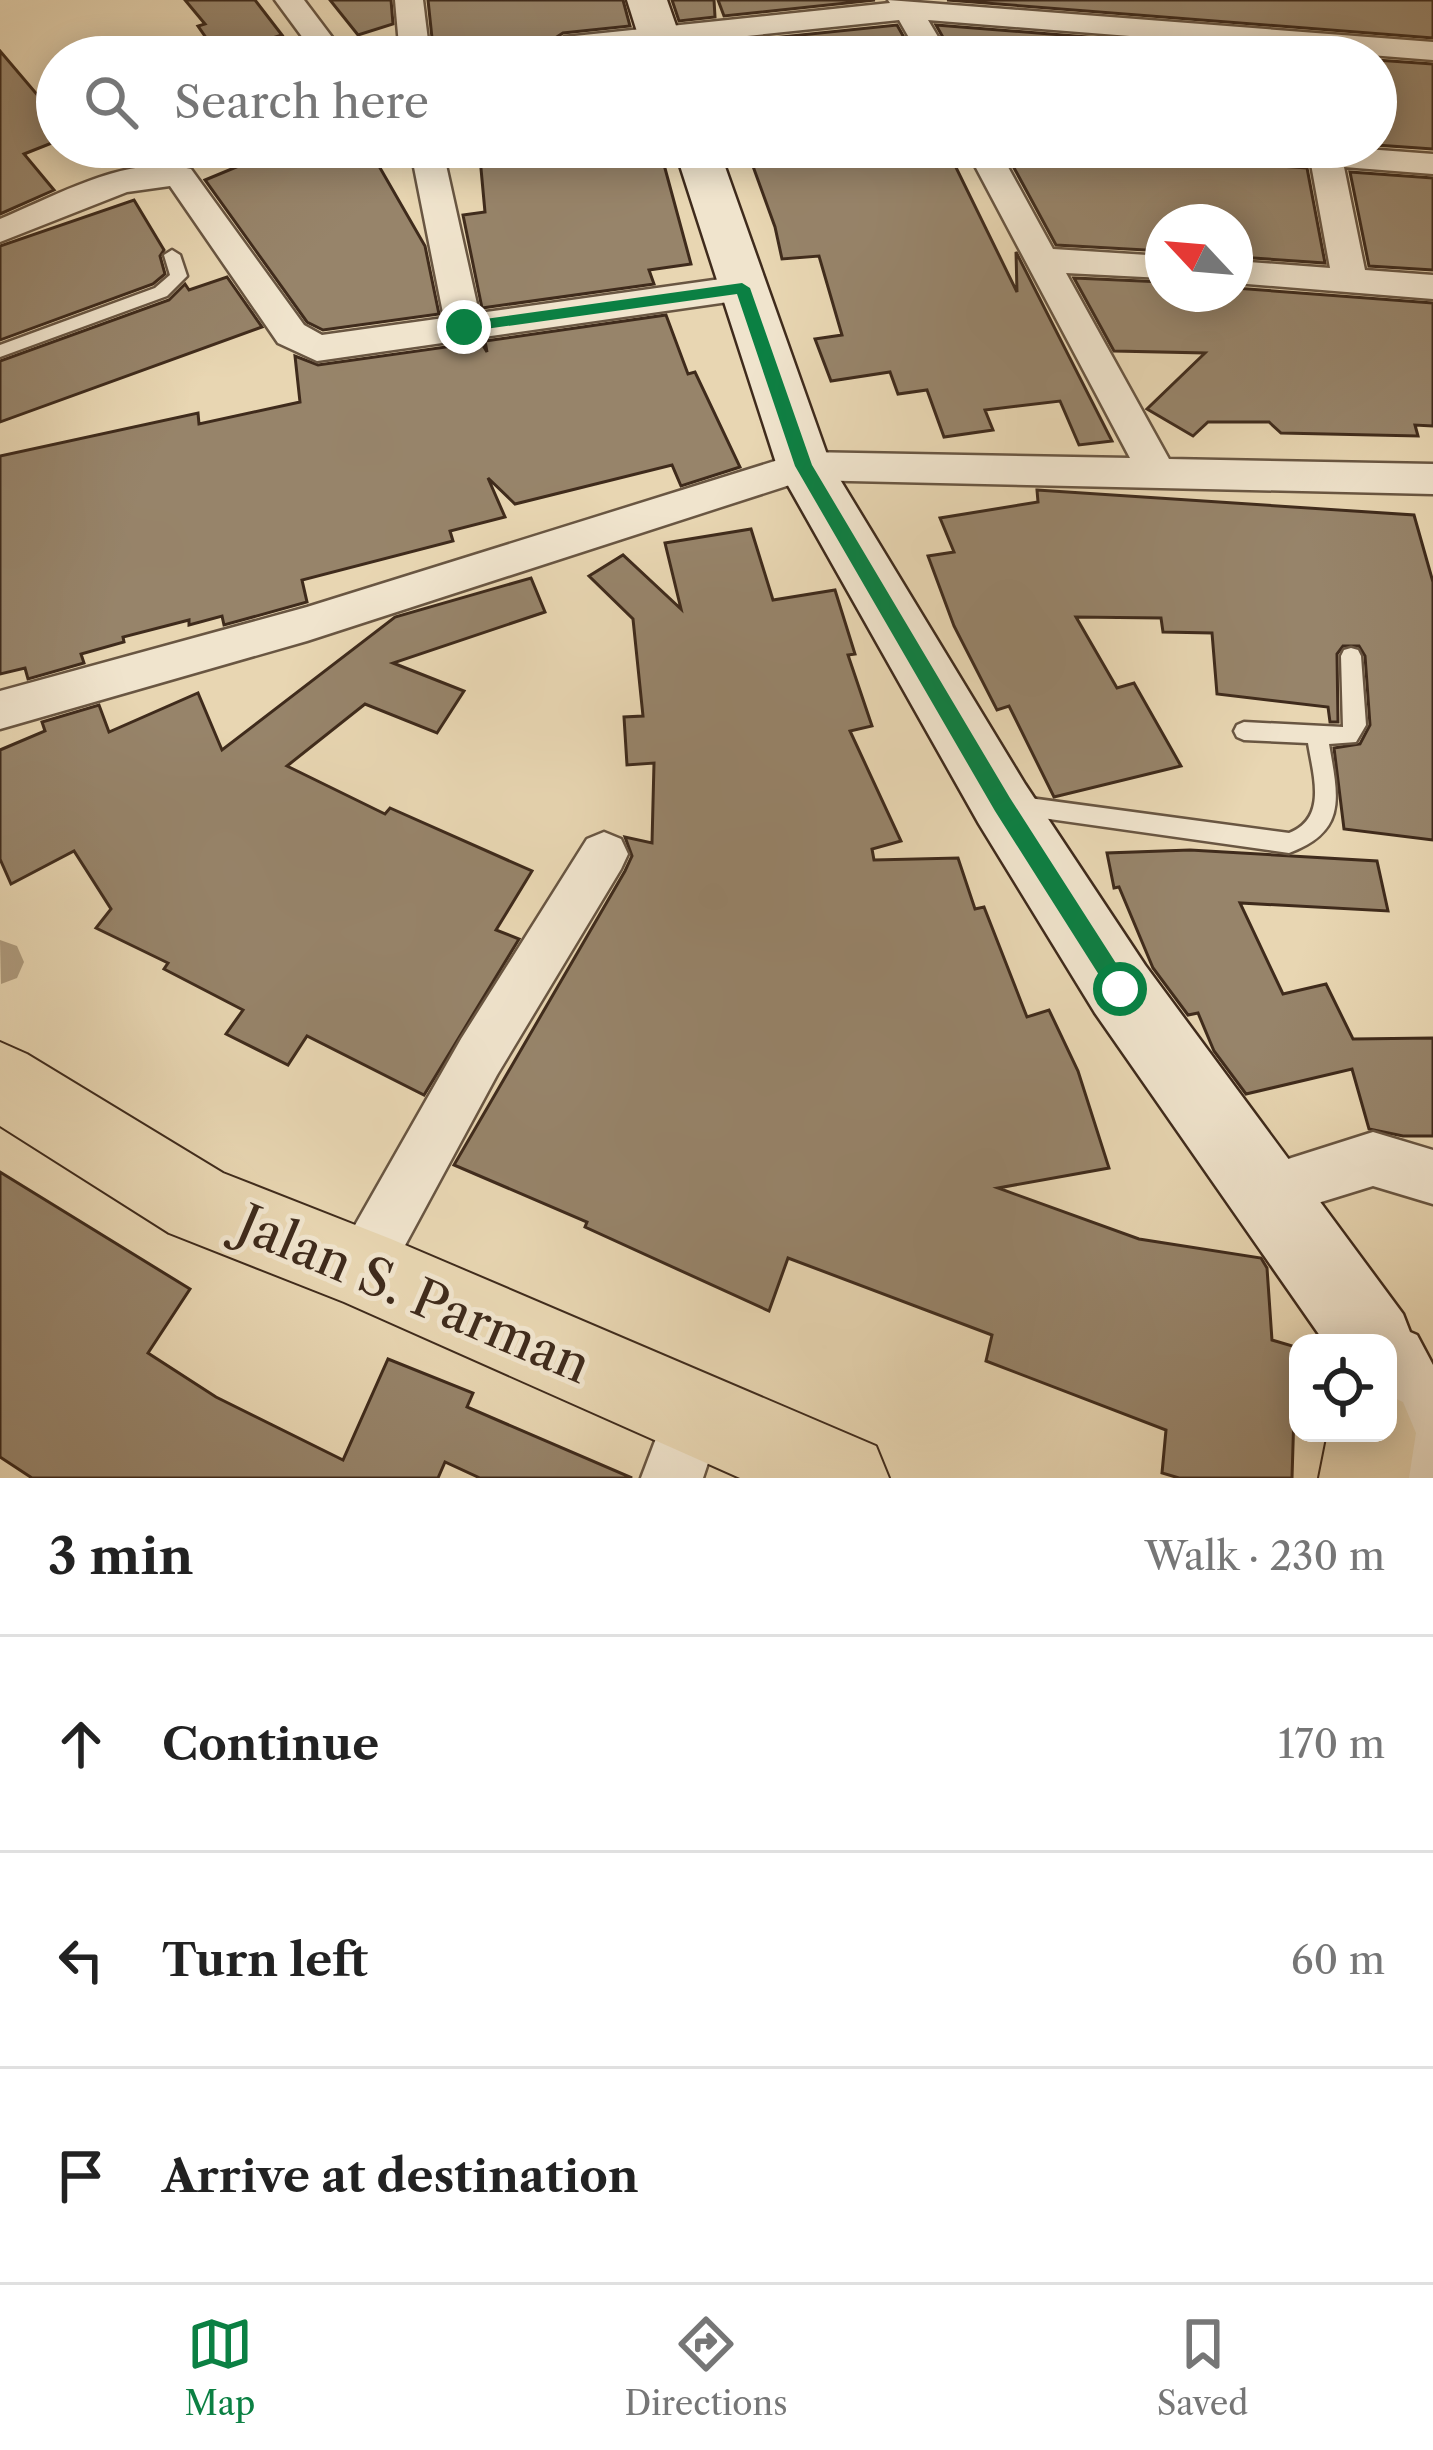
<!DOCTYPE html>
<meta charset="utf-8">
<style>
:root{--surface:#fff;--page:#f6f6f6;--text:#222;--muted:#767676;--line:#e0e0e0;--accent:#0b8043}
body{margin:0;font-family:"Libre Caslon Text",serif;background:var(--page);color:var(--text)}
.controls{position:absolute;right:36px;bottom:36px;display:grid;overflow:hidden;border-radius:24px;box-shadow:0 6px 30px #0003}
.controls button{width:108px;height:108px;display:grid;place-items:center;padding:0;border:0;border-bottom:3px solid var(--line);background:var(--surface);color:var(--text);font:60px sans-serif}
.compass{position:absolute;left:1145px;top:204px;width:108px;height:108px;border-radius:50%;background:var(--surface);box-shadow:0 6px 30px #0003;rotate:296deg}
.stop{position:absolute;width:36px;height:36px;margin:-27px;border:9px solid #0b8043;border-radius:50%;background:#fff}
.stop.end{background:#0b8043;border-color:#fff;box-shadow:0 3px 12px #0008}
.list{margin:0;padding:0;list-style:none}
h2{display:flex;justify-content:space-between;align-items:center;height:156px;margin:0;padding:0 48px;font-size:51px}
h2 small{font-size:39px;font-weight:400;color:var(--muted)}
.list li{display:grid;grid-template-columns:78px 1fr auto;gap:36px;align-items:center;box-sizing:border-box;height:216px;padding:0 48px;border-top:3px solid var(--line)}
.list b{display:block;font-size:45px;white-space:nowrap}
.list em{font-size:39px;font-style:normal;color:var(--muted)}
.icon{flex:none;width:66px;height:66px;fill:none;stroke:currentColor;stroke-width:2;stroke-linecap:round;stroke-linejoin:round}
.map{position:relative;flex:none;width:1433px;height:1478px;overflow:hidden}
.search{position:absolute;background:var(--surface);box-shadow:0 6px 30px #0003;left:36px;right:36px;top:36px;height:132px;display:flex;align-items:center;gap:30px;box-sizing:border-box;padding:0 42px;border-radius:66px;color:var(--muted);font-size:45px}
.sheet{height:804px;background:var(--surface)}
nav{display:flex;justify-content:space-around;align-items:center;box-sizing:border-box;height:168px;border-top:3px solid var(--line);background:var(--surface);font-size:33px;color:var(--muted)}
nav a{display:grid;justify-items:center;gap:6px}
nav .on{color:var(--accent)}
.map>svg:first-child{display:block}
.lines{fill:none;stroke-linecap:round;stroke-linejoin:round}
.canal{fill:#af9c7f;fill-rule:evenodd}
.building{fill:#97846a;stroke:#3f2b1c;stroke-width:3}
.service-casing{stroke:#695642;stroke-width:5}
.minor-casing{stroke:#695642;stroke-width:5}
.secondary-casing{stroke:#3f2b1c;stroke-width:5}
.primary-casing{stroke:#3f2b1c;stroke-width:4}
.service{fill:#f0e4cd;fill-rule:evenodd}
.minor{fill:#f0e4cd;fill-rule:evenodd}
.secondary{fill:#f0e4cd;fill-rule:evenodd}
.primary{fill:#e8d6b2;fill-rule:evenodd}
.route{fill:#0b8043}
.labels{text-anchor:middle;stroke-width:10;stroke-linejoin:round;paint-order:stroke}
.near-street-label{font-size:51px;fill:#3f2b1c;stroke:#f0e4cd}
</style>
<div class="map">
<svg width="1433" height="1478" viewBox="0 0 1433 1478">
<rect width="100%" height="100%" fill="#e8d6b2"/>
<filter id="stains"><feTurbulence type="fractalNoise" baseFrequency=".00167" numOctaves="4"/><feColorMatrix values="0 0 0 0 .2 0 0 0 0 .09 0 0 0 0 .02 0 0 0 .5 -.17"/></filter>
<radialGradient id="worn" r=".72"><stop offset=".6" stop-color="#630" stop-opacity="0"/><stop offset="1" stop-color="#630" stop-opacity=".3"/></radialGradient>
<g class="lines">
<polygon class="canal" points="0,940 17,946 24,962 17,978 1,984"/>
</g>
<g class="building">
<polygon points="185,0 255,0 282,35 218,55 198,26 205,24"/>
<polygon points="330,0 391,0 393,24 358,35"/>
<polygon points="428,0 623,0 630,26 563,33 546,44 559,57 434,57"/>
<polygon points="672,0 714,0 715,17 679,21"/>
<polygon points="718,0 875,0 724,16"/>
<polygon points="947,0 1433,0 1433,38"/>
<polygon points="897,25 915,57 740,57 734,42"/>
<polygon points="936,25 1338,57 954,57"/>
<polygon points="0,51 57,118 57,141 24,154 54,190 0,214"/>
<polygon points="1376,60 1433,64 1433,149 1376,145"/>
<polygon points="285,147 368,147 425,246 439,314 323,330 307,322 205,180"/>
<polygon points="479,147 624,147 630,165 663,161 691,264 649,270 654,284 482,308 463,215 485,212"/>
<polygon points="746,147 946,147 1017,292 1016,252 1112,441 1079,445 1060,401 985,410 993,430 944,437 927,390 898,394 890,372 831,381 815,339 842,335 819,256 782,259 775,227"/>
<polygon points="1012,147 1200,155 1212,161 1307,168 1325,263 1238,257 1235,222 1163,222 1163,251 1056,245 1013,166"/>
<polygon points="1350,172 1433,178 1433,270 1369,266"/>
<polygon points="134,200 164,250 160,256 165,274 153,284 0,340 0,246"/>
<polygon points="227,277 262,327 0,422 0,361 169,300 185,284 189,290"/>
<polygon points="1074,278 1163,282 1163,294 1235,294 1235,288 1433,303 1433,426 1415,425 1418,436 1281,433 1269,422 1208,422 1193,436 1147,409 1205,353 1114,351"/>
<polygon points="666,315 688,374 695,372 740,467 681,486 672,465 515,504 488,478 505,517 450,531 453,541 302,580 307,602 224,625 222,616 189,625 189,620 123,637 124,642 81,654 84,663 28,679 25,668 0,674 0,456 198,413 199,424 300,402 295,356 318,365 481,342 487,352 485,341"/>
<polygon points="1037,490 1414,515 1433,582 1433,840 1344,829 1334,748 1360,744 1370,725 1365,656 1359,646 1343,646 1337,654 1338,722 1330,722 1328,707 1217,694 1212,633 1163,632 1161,618 1076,617 1117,688 1134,683 1181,766 1054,797 1009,706 997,710 954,626 928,556 954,552 940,518 1038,502"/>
<polygon points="751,529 773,600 835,590 855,654 848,655 872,726 850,731 901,841 872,849 874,860 958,858 975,909 984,907 1027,1017 1049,1010 1078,1071 1109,1168 998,1188 1139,1239 1261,1258 1267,1268 1272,1340 1296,1347 1292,1478 1179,1478 1162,1473 1166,1430 986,1361 992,1335 788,1258 769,1311 585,1227 587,1222 454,1165 625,871 632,856 625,837 652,843 654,763 627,765 624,717 643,716 633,619 589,576 623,555 681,609 665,543"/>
<polygon points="531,578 545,612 393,663 464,691 437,733 365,704 287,766 385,814 390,808 532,871 496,930 519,939 424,1095 307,1036 288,1065 226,1034 243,1010 164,969 168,963 96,928 111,909 74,851 11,884 0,859 0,750 45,731 42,722 99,705 109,732 198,693 222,750 395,617"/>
<polygon points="1190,850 1377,861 1388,911 1240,903 1283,994 1326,984 1353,1039 1433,1038 1433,1136 1403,1136 1369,1129 1352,1069 1246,1094 1214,1051 1198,1013 1188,1015 1153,968 1119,887 1114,888 1107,853"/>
<polygon points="0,1172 190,1289 148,1353 216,1397 343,1460 388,1359 473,1393 467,1407 632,1478 480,1478 445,1462 438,1478 32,1478 0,1457"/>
</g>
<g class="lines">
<defs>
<g id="service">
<polygon points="172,250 180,255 187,276 167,296 0,357 0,345 155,288 170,275 164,255"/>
<path d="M1351,648l7,2 3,6 5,69 -10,17 -27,2c9,53 19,87 -40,109l-282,-40 -3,-7 3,-7 8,-3 274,37c39,-15 24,-58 19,-90l-64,-3 -7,-3 -3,-6 3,-6 7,-3 99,5 -2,-71 3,-6z"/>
</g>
<g id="minor">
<polygon points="275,0 304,0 347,57 317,57"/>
<polygon points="395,0 423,0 430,57 400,57"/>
<polygon points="888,0 1433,42 1433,60 928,20 950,57 920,57 899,20 565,55 550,46 565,37 890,3"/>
<path d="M410,147h32l37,166 263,-37 12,4 5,8 -5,8 -12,4 -425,61 -39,-18 -108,-157 -43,6 -127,50v-23c56,-23 129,-66 191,-50l113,156 18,10 122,-17z"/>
<polygon points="965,147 997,147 1053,249 1163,256 1163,278 1066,273 1169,459 1433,464 1433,494 805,480 307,641 0,729 0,691 307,607 804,452 1130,458"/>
<polygon points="1196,147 1339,147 1433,154 1433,174 1344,167 1365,270 1433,275 1433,299 1235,283 1235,261 1330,268 1311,164 1212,157"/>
<polygon points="604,832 621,839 628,854 621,869 497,1075 382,1288 362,1296 342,1288 334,1268 342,1248 461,1039 587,839"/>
<polygon points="1373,1132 1433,1150 1433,1204 1373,1186 1266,1219 1247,1210 1238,1191 1247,1172"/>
<polygon points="695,1382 716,1391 725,1412 703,1478 641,1478 674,1391"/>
</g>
<g id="secondary">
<polygon points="627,0 667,0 687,57 645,57"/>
<polygon points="674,147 718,147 830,463 1025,784 1145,965 1403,1314 1410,1332 1417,1335 1433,1365 1433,1478 1400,1478 1378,1433 1388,1433 1388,1343 1325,1343 1095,1013 979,824 777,466"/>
</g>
<g id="primary">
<polygon points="0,1042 27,1054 223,1173 391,1239 876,1446 889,1478 740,1478 344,1302 169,1233 0,1126"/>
<polygon points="1388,1395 1403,1402 1416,1433 1409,1478 1319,1478 1328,1433 1388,1433"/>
</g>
</defs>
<use href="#service" class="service-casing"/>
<use href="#minor" class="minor-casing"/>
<use href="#secondary" class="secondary-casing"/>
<use href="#primary" class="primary-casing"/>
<use href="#service" class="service"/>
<use href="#minor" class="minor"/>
<use href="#secondary" class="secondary"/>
<use href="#primary" class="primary"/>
</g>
<polygon class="route" points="742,283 750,288 812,465 1010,798 1128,982 1128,997 1113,997 995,811 795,466 737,294 464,332 456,327 464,322"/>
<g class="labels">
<g class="near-street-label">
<text transform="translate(414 1294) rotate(23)" y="18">Jalan S. Parman</text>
</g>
</g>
<rect width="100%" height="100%" filter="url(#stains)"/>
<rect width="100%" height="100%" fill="url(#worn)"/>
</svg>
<div class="controls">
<button><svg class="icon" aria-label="locate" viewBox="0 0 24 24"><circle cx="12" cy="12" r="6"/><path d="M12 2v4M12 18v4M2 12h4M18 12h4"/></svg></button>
</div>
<svg class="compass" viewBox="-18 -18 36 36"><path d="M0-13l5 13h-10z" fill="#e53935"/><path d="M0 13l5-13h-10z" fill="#767676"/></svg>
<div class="stop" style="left:1120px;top:989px"></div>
<div class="stop end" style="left:464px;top:327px"></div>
<div class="search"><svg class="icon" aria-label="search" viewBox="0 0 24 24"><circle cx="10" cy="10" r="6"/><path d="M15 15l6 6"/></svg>Search here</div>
</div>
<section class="sheet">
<h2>3 min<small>Walk · 230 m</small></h2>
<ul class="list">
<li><svg class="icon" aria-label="ahead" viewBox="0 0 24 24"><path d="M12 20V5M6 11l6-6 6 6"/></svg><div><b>Continue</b></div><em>170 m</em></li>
<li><svg class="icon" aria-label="left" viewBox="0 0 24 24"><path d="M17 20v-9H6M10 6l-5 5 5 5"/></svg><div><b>Turn left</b></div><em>60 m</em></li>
<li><svg class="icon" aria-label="arrive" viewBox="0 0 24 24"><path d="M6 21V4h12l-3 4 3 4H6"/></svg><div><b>Arrive at destination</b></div></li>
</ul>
</section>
<nav>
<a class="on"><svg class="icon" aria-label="map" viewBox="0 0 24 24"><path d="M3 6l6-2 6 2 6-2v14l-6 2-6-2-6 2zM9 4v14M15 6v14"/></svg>Map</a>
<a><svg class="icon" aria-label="directions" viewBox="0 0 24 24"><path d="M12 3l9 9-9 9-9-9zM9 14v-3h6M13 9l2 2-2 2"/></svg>Directions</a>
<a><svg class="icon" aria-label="saved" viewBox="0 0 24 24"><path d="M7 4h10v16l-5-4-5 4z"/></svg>Saved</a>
</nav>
